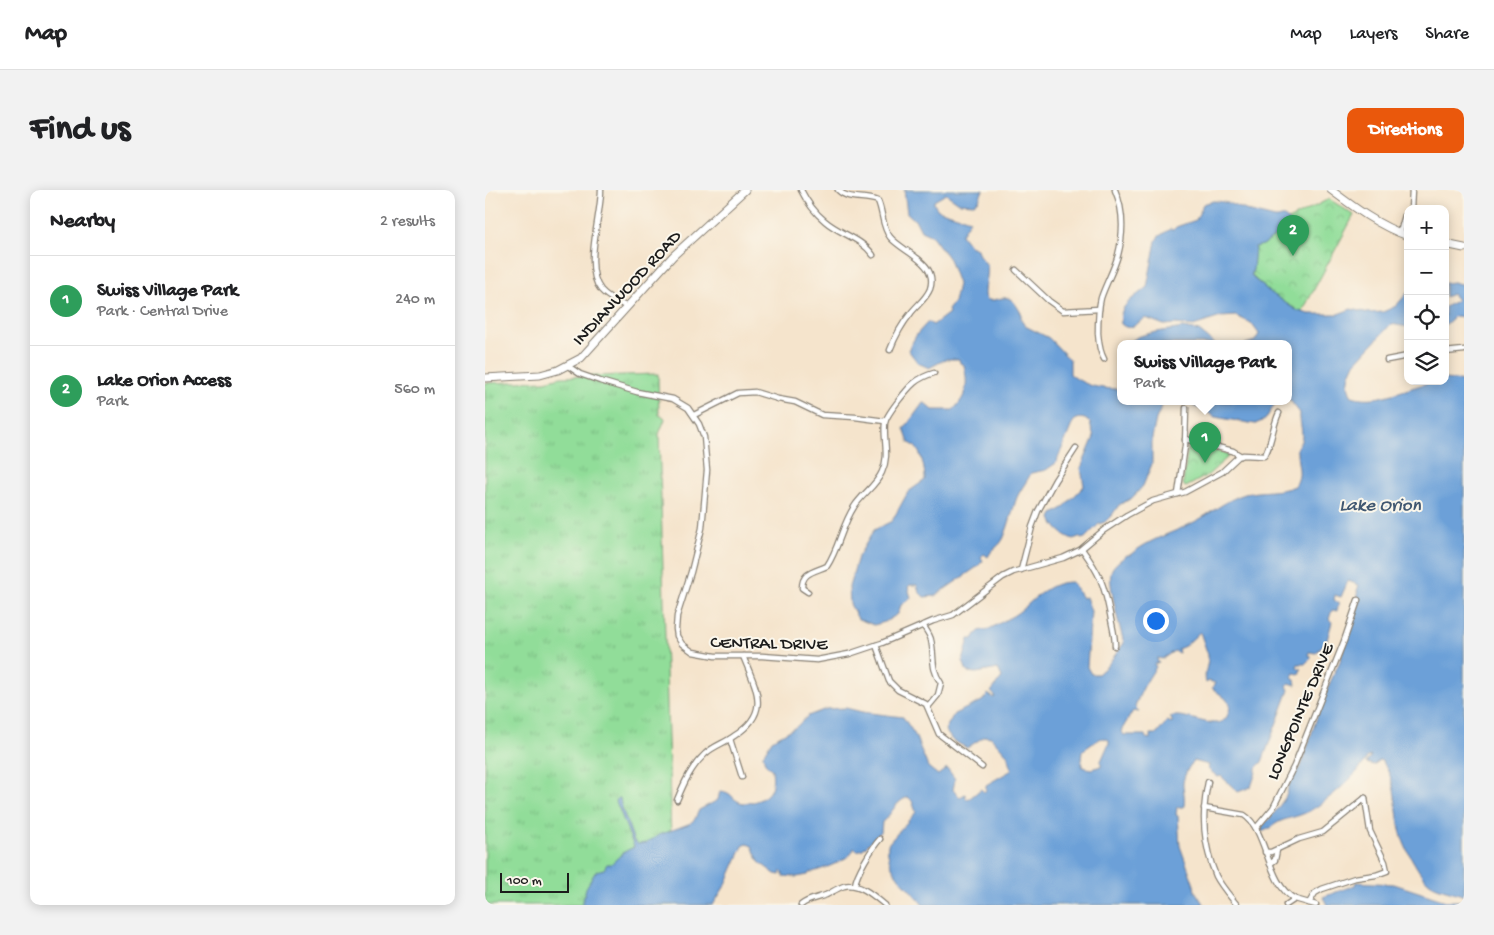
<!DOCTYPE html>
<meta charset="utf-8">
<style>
:root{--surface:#fff;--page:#f2f2f2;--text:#202124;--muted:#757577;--line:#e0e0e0;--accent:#ea580c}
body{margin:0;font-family:"Gochi Hand",sans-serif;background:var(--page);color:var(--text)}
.controls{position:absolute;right:15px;top:15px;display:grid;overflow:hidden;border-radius:10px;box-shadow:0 2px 12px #0003}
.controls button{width:45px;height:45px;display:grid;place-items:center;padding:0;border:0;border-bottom:1px solid var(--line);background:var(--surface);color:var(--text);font:25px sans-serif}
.scale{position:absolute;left:15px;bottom:12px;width:69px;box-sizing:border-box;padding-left:5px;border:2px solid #1c1c1c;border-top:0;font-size:14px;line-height:18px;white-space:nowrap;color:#1c1c1c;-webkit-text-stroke:4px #fbf7ec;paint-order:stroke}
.you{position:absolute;left:670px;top:430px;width:18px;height:18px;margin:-12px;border:4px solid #fff;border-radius:50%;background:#1a73e8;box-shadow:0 0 0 8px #1a73e833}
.badge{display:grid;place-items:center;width:32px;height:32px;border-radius:50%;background:var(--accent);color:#fff;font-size:16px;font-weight:700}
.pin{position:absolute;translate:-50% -41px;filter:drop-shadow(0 1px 2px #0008)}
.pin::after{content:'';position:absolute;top:26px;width:18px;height:15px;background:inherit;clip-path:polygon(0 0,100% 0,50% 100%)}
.popup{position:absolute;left:632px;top:150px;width:175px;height:65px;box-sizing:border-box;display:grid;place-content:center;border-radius:10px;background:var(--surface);filter:drop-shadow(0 1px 4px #0005);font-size:16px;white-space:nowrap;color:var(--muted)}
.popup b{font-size:19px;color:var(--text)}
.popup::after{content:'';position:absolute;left:50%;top:100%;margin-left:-10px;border:10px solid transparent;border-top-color:var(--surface)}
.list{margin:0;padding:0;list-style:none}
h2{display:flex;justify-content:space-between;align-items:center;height:65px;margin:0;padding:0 20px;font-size:21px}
h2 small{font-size:16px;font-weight:400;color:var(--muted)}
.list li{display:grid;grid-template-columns:32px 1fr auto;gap:15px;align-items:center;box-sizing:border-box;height:90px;padding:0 20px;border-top:1px solid var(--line)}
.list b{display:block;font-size:19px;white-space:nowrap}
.list p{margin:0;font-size:16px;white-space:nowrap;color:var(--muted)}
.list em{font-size:16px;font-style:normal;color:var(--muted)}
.icon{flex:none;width:28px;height:28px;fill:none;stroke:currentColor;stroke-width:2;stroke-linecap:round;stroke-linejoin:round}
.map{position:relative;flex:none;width:979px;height:715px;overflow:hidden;border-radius:10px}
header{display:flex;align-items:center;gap:30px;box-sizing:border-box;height:70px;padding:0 25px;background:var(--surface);border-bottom:1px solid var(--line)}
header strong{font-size:24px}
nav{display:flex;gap:28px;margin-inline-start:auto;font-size:18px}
.intro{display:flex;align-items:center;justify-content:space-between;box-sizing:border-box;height:120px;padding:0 30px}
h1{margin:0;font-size:35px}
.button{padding:12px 22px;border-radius:10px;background:var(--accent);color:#fff;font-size:18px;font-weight:700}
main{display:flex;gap:30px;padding:0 30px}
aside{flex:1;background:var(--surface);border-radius:10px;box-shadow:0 2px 12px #0003}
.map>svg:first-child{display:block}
.grass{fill:url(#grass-tufts);stroke:#567c5a}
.park{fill:url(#park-crowns);stroke:#567c5a}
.water{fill:#6ca0d8;stroke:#445e7a;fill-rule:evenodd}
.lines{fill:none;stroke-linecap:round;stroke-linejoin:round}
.street-casing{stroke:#888074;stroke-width:7}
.secondary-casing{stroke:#888074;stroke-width:9}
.street{stroke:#fff;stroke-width:4.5}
.secondary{stroke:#fff;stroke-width:7}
.labels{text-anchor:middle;stroke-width:4;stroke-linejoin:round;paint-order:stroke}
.street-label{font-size:18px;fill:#1c1c1c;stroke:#fbf7ec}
.water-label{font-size:19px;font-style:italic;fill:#405771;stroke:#fbf7ec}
</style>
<header>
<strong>Map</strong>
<nav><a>Map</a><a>Layers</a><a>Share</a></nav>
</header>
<div class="intro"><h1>Find us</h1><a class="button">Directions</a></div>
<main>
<aside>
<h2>Nearby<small>2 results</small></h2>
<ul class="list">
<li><span class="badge" style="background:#2e9e5b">1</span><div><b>Swiss Village Park</b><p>Park · Central Drive</p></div><em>240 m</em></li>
<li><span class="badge" style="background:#2e9e5b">2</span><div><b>Lake Orion Access</b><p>Park</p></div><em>560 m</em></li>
</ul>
</aside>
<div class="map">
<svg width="979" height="715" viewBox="0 0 979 715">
<defs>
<pattern id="grass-tufts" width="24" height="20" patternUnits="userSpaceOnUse" patternTransform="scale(1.25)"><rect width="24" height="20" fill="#91dd99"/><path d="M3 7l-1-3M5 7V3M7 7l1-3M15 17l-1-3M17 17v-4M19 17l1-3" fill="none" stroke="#7cbd83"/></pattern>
<pattern id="park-crowns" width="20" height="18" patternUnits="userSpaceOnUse" patternTransform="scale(1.25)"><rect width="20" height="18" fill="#91dd99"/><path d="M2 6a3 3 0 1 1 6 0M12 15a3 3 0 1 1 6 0" fill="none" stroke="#7cbd83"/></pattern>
</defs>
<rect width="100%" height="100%" fill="#fbf7ec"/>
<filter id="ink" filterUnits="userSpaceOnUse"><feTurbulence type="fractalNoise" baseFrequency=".02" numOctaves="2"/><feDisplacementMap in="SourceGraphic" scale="10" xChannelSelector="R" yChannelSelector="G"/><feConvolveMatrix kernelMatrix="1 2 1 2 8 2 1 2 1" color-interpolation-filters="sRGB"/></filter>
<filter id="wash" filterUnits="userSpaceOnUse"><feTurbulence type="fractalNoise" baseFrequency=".0096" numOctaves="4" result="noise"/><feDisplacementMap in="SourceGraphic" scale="20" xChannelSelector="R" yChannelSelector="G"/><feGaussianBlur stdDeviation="1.12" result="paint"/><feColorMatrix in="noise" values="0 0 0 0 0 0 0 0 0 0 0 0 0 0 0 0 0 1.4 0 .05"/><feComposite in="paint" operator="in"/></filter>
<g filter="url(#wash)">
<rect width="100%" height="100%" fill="#f5e4cc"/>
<polygon class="grass" points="173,184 174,225 179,227 180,229 174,244 188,715 0,715 0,193 60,191 76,187"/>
<g class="park">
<polygon points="844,9 869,25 817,122 813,121 785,103 767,86 769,59 771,56 778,55 805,35 803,30"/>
<polygon points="705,254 722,257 745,265 723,285 701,297 699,296 698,293 703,258"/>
</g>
<g class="water">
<path d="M419,0h79l-4,10 -5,4 -15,-1 -13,-9 -12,7v3l4,6 32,10 -9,14 9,12 7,3 2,6 8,10c2,9 -2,18 -2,28 0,14 15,3 23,5 6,2 10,10 13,15v7l4,6 24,12 21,22v14c16,13 32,15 51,15v13h43l-8,17 -4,19v26l-9,22 -11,12 -13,7 -7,10 -7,7 -6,2 -14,14 -4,1 -2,-2 -6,2c-9,-3 -19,-11 -22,-21l2,-4 10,-6 21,-22 -3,-18 13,-31 -4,-14c-4,-5 -12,-7 -17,-1l-17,41 -10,7 -15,3c-4,9 -12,18 -15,27 -4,12 -7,25 -12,37 -4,10 -12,11 -16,20l-4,-3 -3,3 2,4 -6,6 -42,29 -11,1 -5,-5 -2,-7h-7l-2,2 3,11 -10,7 -3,9 -13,8 -11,3 -16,-6 -8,-15 -1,-17 9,-30 16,-27 18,-9 16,-29 17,-12c0,-11 -4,-34 -16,-37l-5,-14 19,-26h2l8,7h20c15,-15 15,-25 11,-45l-4,-2 -1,-4h-13l-17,9 -11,-5 -10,-13 9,-16 11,-12 5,3 16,-12 -1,-3 6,-8 4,-18 -9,-25 -17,-23 -11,-5 -5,-10 -9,-8z"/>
<path d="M728,11c15,0 24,6 38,11 7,2 13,3 20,5 12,4 9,-6 20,6l-1,2 -27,20 -8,2 -2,23 -2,4 2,4 17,14 20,14 8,5 11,3h29l13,-5 18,4 14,-1 13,-6 12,-14v35l-17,-3 -36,39 -5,11 -2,11 2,8 2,3c30,10 63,-15 93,-15v-2l19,2v515c-11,-5 -23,-6 -33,-12 -6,-4 -11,-11 -15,-18 -8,-13 -15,-27 -17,-42 -4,-22 -3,-44 -17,-63l-3,-1 -5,5 -8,-2 5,-7 -4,1c-7,17 -47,51 -64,57 -7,3 -15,4 -22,7 -7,3 -14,10 -20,11l1,-6 10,-10 13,-18 6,-18 10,-13 22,-69 17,-37 11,-36 5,-9 3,-16 -2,-9 2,-6 -11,-4 -7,16 -6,-2 -1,5 5,3 -2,8 -5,-1 -3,9 3,3 -5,18 -11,13 -7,-1 -1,3 4,2 -7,7h-7l-1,3 4,2 -2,5 -5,-1 -2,5 3,2 1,5 -7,-2 -2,3 2,4 -27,72 -6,6v4l-5,15 -13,5 -17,-16 -3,1 -10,-8 1,-4 -15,-4c-5,4 -12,18 -11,25 1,8 2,12 1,20l-1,1h-6l-1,8 2,1 2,30 14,39 1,6 9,14h-281c-16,-21 -38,-34 -35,-61l28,-32 -4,-11 -4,-4c-14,5 -16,18 -26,25l-1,10 -18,17 -6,2 -3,-3c-2,12 -34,22 -45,25l-1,2 -11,2 -14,-1v-4l-2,-1 -1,4 -5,-1 -16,-12 -7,-16 -5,-2 -4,2 -17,38 -13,21h-131l4,-17 10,-17 8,-2 3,-5h4l13,-12 10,-5 -18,-46 2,-3h2l1,7 13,36 4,3 8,-1 13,-8 32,-12 4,-4 4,-9 19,-10 2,-9c13,1 11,8 20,11 5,2 10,1 16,-1 15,-5 18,-15 16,-31l-7,-7 -2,-8 9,-15 24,-13 12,-11 18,-7 20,-1 16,4 41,5 12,18 13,32 10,8 9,-7 8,11 -2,11 7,7 5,-3 1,5 4,-1 11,-9 3,3 2,-2v-5l26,-15 -4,-14 -17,-19 -6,-1 -18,12 -15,-8 -7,-10 9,-16 28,-13 6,-7 6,4 1,-2 -4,-4 11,-15 -4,-8 -22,4 -9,-1 -4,-11 6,-22h4c7,-13 11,-7 18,-11 6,-3 12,-7 18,-10 24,-12 32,-36 63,-36l10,16 4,-1 5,14 -4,56 4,7h7l9,-8 17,-23c-4,-15 -16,-58 -13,-71 2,-8 10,-12 16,-17h3c20,-17 45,-22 68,-35 16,-9 30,-21 47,-26 16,-4 34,-1 50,-8 8,-12 2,-21 2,-34 -1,-6 2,-7 4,-11 3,-9 -2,-18 -1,-28l-11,-14v-55h-44l10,-3 4,-7 -8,-11 -15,-7 -15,1 -28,9 -17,-2 -12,1 -18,-7c-9,4 -15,15 -25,6 -4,-19 15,-27 26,-37l9,-46 2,-4 12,-8 3,1 3,-3 20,-7 7,-16zM715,442l8,23c1,10 -5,17 -2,28l3,-2 6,2 -3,5 13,10 5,6c-2,38 -41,6 -60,13l2,3v3l-5,-2 -10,13h-7v5l-4,-1 -1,-3h-21l-3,-4 12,-20 6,1 -4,-5c5,-15 12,-27 21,-40l-2,-3 5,-1 -2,-3 1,-2 4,1 12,-8 5,2 -1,-4 7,-3zM619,548l5,2v3l-8,18v5l-10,3 -8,-2 -2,-6 1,-10 17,-12z"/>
<polygon points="968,92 979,95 979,127 970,126 960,135 960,117 972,110 967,104 960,107 960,93"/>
<path d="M698,138l16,3 16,13h-86c7,-12 40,-13 54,-16z"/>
<polygon points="703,212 791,212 780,230 770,234 730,227 719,220 710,217"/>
<polygon points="871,692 909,694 961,711 979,711 979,715 842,715 838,707 870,695"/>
</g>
</g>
<g filter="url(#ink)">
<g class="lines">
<defs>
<g id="street">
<path d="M116,0c0,27 -18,78 0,100 7,8 17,12 26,17"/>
<path d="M316,0c6,12 13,22 24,31 15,13 36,17 48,34"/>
<path d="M353,0c11,11 26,5 40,11 5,11 4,26 12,36 12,15 49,25 40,52 -4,10 -13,16 -19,24 -9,11 -16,24 -21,37"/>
<polyline points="926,19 927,0"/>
<polyline points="915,43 920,25 923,23"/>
<polyline points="531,80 564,111 578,121 614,119"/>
<polyline points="960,162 979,160"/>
<path d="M619,169c-5,-9 -5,-16 -6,-26 0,-12 0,-23 3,-35 5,-15 13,-28 17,-43 6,-23 6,-44 -3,-65"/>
<polyline points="902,170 923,166"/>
<path d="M83,176l12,8 20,7 37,11 36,7 15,9 11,16 5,13 3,33 -5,58 -11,44 -14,44 -1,13 1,7 5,8 11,8 22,4h47l55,4 32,-6 33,-11 51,-22 20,-6 50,-38 10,-5 50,-14 17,-8 24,-20 23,-15 26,-14 32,-9 37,-20 16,-15 5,-2 21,1c6,-5 9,-32 15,-43"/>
<polyline points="209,225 253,203 270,202 293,209 310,212 337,225 370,227 400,231"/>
<polyline points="700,249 748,261 756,266"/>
<polyline points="693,304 700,256 701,218"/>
<path d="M597,359c18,25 22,35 28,65 2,12 5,20 5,32"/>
<polyline points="536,380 547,337 553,321 570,290 591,258"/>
<path d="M323,402l-6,-4c0,-16 12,-16 25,-22 12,-18 15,-41 27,-59 8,-13 22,-21 28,-35 8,-17 1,-32 3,-49 1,-8 22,-34 29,-40 5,-4 13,-8 20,-10"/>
<path d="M438,435c3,5 7,10 8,15 4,17 -1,28 10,43l-3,12 -10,12"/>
<polyline points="391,455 404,491 413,500 441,514 454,544 497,577"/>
<polyline points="245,549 257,587"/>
<path d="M723,592c-7,32 -5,63 8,94 5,10 14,20 21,29"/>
<path d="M192,610c7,-17 14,-33 28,-46 8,-8 20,-11 29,-18 38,-24 22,-47 9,-80"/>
<path d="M719,618l40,7c23,14 23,70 51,84"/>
<polyline points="771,638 788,618 809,576 859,451 873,410"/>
<polyline points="780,662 786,662 814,649 838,642 880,608"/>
<polyline points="785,674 790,670 792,660"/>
<path d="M370,695c1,-11 17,-37 25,-46"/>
<polyline points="824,713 831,715"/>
<path d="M316,715c7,-6 16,-7 25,-10 6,-3 12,-7 18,-9 15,-4 30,10 41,19"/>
<polyline points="801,715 810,709 824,713 830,703 837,699 870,688 891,685 902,681 900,672 885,641 880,608"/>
</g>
<g id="secondary">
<path d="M846,0c24,18 48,36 77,46"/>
<polyline points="960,54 979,58"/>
<polyline points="0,188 55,185 73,180 96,168 188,66 260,0"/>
</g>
</defs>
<use href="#street" class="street-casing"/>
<use href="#secondary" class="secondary-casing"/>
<use href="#street" class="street"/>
<use href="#secondary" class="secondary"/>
</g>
</g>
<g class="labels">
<g class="street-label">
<text transform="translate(141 97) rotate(-47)" y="6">INDIANWOOD ROAD</text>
<text transform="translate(284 452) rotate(1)" y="6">CENTRAL DRIVE</text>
<text transform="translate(814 521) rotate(-67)" y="6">LONGPOINTE DRIVE</text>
</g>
<g class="water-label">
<text x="895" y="320">Lake Orion</text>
</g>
</g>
</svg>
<div class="controls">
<button>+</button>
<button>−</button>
<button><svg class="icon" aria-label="locate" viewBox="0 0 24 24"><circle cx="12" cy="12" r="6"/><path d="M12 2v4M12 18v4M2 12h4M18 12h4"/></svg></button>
<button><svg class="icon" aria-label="layers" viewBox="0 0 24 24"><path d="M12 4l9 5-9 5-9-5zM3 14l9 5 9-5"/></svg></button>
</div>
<div class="scale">100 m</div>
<div class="you"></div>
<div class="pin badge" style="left:720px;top:273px;background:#2e9e5b">1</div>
<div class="popup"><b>Swiss Village Park</b>Park</div>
<div class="pin badge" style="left:808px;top:66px;background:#2e9e5b">2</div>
</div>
</main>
